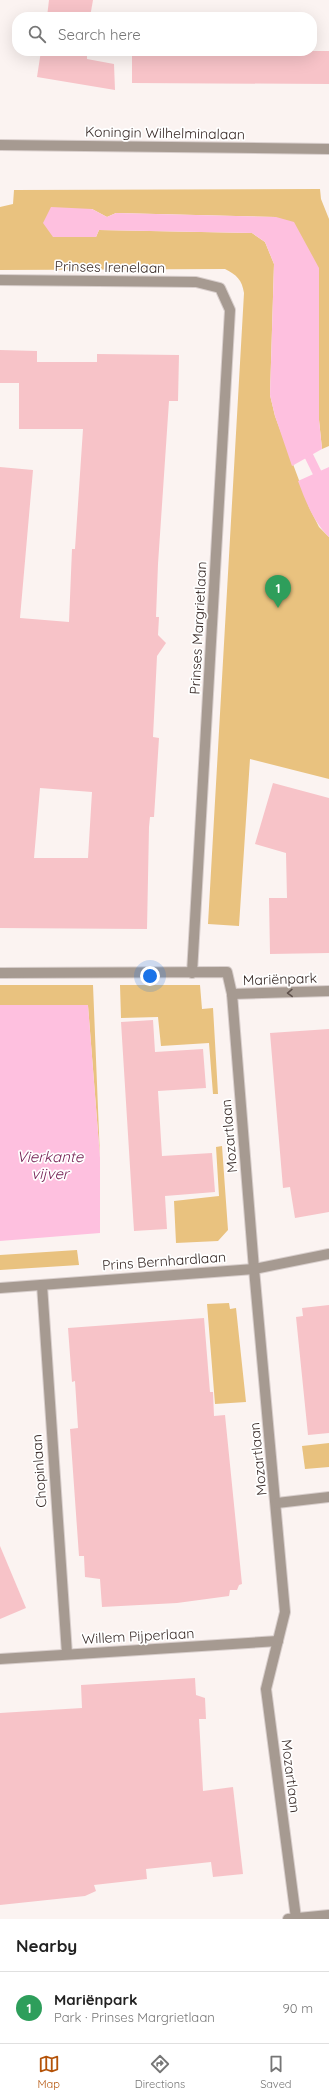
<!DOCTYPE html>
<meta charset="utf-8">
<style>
:root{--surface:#fff;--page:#f6f6f6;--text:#222;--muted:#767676;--line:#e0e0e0;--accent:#b45309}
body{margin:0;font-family:Quicksand,sans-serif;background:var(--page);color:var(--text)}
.you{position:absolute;left:150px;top:976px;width:14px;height:14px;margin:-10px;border:3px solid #fff;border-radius:50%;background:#1a73e8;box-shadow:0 0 0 6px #1a73e833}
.badge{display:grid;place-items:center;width:26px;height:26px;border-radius:50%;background:var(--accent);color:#fff;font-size:13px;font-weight:700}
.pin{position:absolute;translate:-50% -33px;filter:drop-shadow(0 1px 2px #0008)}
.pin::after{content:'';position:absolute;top:21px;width:14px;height:12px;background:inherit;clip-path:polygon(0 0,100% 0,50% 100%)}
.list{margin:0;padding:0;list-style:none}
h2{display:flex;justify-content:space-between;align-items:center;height:52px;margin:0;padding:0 16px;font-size:17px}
h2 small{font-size:13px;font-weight:400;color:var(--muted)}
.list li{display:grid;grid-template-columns:26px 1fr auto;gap:12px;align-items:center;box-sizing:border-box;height:72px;padding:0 16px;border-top:1px solid var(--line)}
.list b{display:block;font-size:15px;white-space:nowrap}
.list p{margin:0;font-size:13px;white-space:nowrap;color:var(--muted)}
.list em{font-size:13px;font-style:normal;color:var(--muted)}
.icon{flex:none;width:22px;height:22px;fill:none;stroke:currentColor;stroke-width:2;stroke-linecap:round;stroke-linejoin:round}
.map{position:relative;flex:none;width:329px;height:1919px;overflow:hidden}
.search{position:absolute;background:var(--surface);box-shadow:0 4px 16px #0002;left:12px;right:12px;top:12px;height:44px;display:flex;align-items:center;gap:10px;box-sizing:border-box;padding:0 14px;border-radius:16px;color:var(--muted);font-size:15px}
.sheet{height:124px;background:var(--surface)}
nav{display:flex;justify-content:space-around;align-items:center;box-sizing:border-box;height:56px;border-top:1px solid var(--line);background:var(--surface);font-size:11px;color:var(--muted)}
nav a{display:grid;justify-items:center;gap:2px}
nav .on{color:var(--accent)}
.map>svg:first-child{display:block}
.green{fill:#e9c27f}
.water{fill:#fec0df}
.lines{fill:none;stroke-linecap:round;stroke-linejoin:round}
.stream{stroke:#fec0df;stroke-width:9}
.building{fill:#f7c3c8;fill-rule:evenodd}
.minor-casing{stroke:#d8cecc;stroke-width:12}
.minor{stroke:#a69a91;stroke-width:10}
.oneway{stroke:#5d504b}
.labels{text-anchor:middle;stroke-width:3.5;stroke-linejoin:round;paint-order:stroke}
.street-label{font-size:14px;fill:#362825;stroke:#fff}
.water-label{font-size:15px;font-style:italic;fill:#721e51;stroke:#fff}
</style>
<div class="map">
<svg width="329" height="1919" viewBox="0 0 329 1919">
<rect width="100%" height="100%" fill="#fbf3f1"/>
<g class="green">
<path d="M320,189l1,10 8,20v227l-7,3 -3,-29 -43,-203 -160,-4 -9,4 -15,-8 4,28 3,-7 153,3 13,9 9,22 -4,131 5,21 34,91 10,20 10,10v242l-79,-20 -11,167 -31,-2 36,-631c-2,-13 -7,-18 -19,-24l-225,1v-63l13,-3 1,-14z"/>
<polygon points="0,985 93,985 100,1158 88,1006 0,1005"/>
<polygon points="120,985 200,985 202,1009 213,1008 218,1094 213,1094 209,1043 161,1046 158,1017 121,1018"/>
<polygon points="222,1146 228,1230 218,1241 176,1243 174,1201 219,1196 216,1147"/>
<polygon points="77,1250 79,1265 0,1270 0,1255"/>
<polygon points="229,1303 230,1309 236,1308 246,1402 215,1404 207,1304"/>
<polygon points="329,1443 329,1467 305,1469 302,1446"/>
</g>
<g class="water">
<polygon points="51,207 92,209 107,217 116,213 276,217 294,222 319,268 319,420 322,449 292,466 275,416 270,395 274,264 265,242 252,233 99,230 96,237 53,237 43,223"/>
<path d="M329,467v70c-16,-16 -23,-35 -31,-56z"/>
<polygon points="0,1005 88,1005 100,1158 100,1233 0,1241"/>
</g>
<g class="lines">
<polyline class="stream" points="304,446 329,497"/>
</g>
<g class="building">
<polygon points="49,0 93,0 90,17 47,17"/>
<polygon points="41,51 87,51 87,59 114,64 115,90 37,77"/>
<polygon points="132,51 329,51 329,84 132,83"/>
<path d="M0,350l37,1v11h60v-8l82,1 -1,46h-9l-11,163 -2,53h3l-1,18 8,8 -9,13 -4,81 6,1 -5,79h-4l-1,10 -2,102 -147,-1v-461l33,3 -13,148 49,4 3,-73h3l8,-120h-64v-46h-19zM40,788l52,4 -4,66h-54z"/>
<polygon points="273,783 329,798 329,953 270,954 269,898 287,898 286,853 255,844"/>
<polygon points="153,1020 155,1052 203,1049 206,1088 158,1091 162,1156 212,1153 215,1192 165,1196 167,1229 134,1231 121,1022"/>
<polygon points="329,1029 329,1212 295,1218 290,1187 283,1188 270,1033"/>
<polygon points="329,1305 329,1433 308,1435 296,1317 303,1316 302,1308"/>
<polygon points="204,1318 210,1392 213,1392 214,1416 225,1415 242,1584 239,1585 237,1590 230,1590 229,1596 177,1603 102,1607 100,1579 85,1577 84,1556 79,1556 70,1429 78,1428 75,1381 72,1382 68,1328"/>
<polygon points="0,1546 26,1608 0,1619"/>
<polygon points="195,1678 196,1695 205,1698 206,1719 199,1719 203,1791 233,1787 243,1874 213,1877 211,1862 146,1869 147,1879 94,1885 96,1891 85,1896 0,1905 0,1713 82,1708 81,1685"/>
</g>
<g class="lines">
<defs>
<g id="minor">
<polyline points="0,145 329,149"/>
<polyline points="0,280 196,282 220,288 230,310 192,973"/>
<polyline points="0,973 227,972 232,994 254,1269 285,1612 266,1689 296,1918"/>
<polyline points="232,994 329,991"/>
<polyline points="42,1285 67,1654"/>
<polyline points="0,1288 254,1269 329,1254"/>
<polyline points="277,1503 329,1497"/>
<polyline points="0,1659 278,1641"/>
<polyline points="288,1919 329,1915"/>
</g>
</defs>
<use href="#minor" class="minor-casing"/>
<use href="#minor" class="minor"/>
</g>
<defs><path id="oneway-chevron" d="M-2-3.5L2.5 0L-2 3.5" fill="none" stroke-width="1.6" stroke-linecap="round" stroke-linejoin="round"/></defs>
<use class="oneway" href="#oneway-chevron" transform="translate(290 993) rotate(178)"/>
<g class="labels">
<g class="street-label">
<text transform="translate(165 133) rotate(1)" y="5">Koningin Wilhelminalaan</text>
<text transform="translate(110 267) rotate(1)" y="5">Prinses Irenelaan</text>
<text transform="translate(198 628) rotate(-87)" y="5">Prinses Margrietlaan</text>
<text transform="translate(280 979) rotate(-2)" y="5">Mariënpark</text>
<text transform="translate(229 1136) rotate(-95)" y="5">Mozartlaan</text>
<text transform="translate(164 1261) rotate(-4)" y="5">Prins Bernhardlaan</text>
<text transform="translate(258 1459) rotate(-96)" y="5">Mozartlaan</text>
<text transform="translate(39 1471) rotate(-94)" y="5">Chopinlaan</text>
<text transform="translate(138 1636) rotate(-3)" y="5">Willem Pijperlaan</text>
<text transform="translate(291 1776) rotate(83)" y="5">Mozartlaan</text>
</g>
<g class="water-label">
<text x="50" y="1162">Vierkante<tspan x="50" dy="17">vijver</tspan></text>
</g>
</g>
</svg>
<div class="you"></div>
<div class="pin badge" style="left:278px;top:608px;background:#2e9e5b">1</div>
<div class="search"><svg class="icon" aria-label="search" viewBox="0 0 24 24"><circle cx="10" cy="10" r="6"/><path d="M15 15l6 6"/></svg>Search here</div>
</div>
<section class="sheet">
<h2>Nearby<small></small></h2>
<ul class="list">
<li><span class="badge" style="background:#2e9e5b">1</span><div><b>Mariënpark</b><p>Park · Prinses Margrietlaan</p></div><em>90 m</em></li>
</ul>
</section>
<nav>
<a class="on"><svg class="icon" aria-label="map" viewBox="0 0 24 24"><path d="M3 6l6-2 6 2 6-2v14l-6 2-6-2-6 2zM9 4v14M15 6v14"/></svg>Map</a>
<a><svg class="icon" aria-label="directions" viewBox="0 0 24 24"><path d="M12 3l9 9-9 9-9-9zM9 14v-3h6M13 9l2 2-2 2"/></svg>Directions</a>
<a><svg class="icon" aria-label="saved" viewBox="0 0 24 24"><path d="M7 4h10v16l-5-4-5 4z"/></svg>Saved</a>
</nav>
